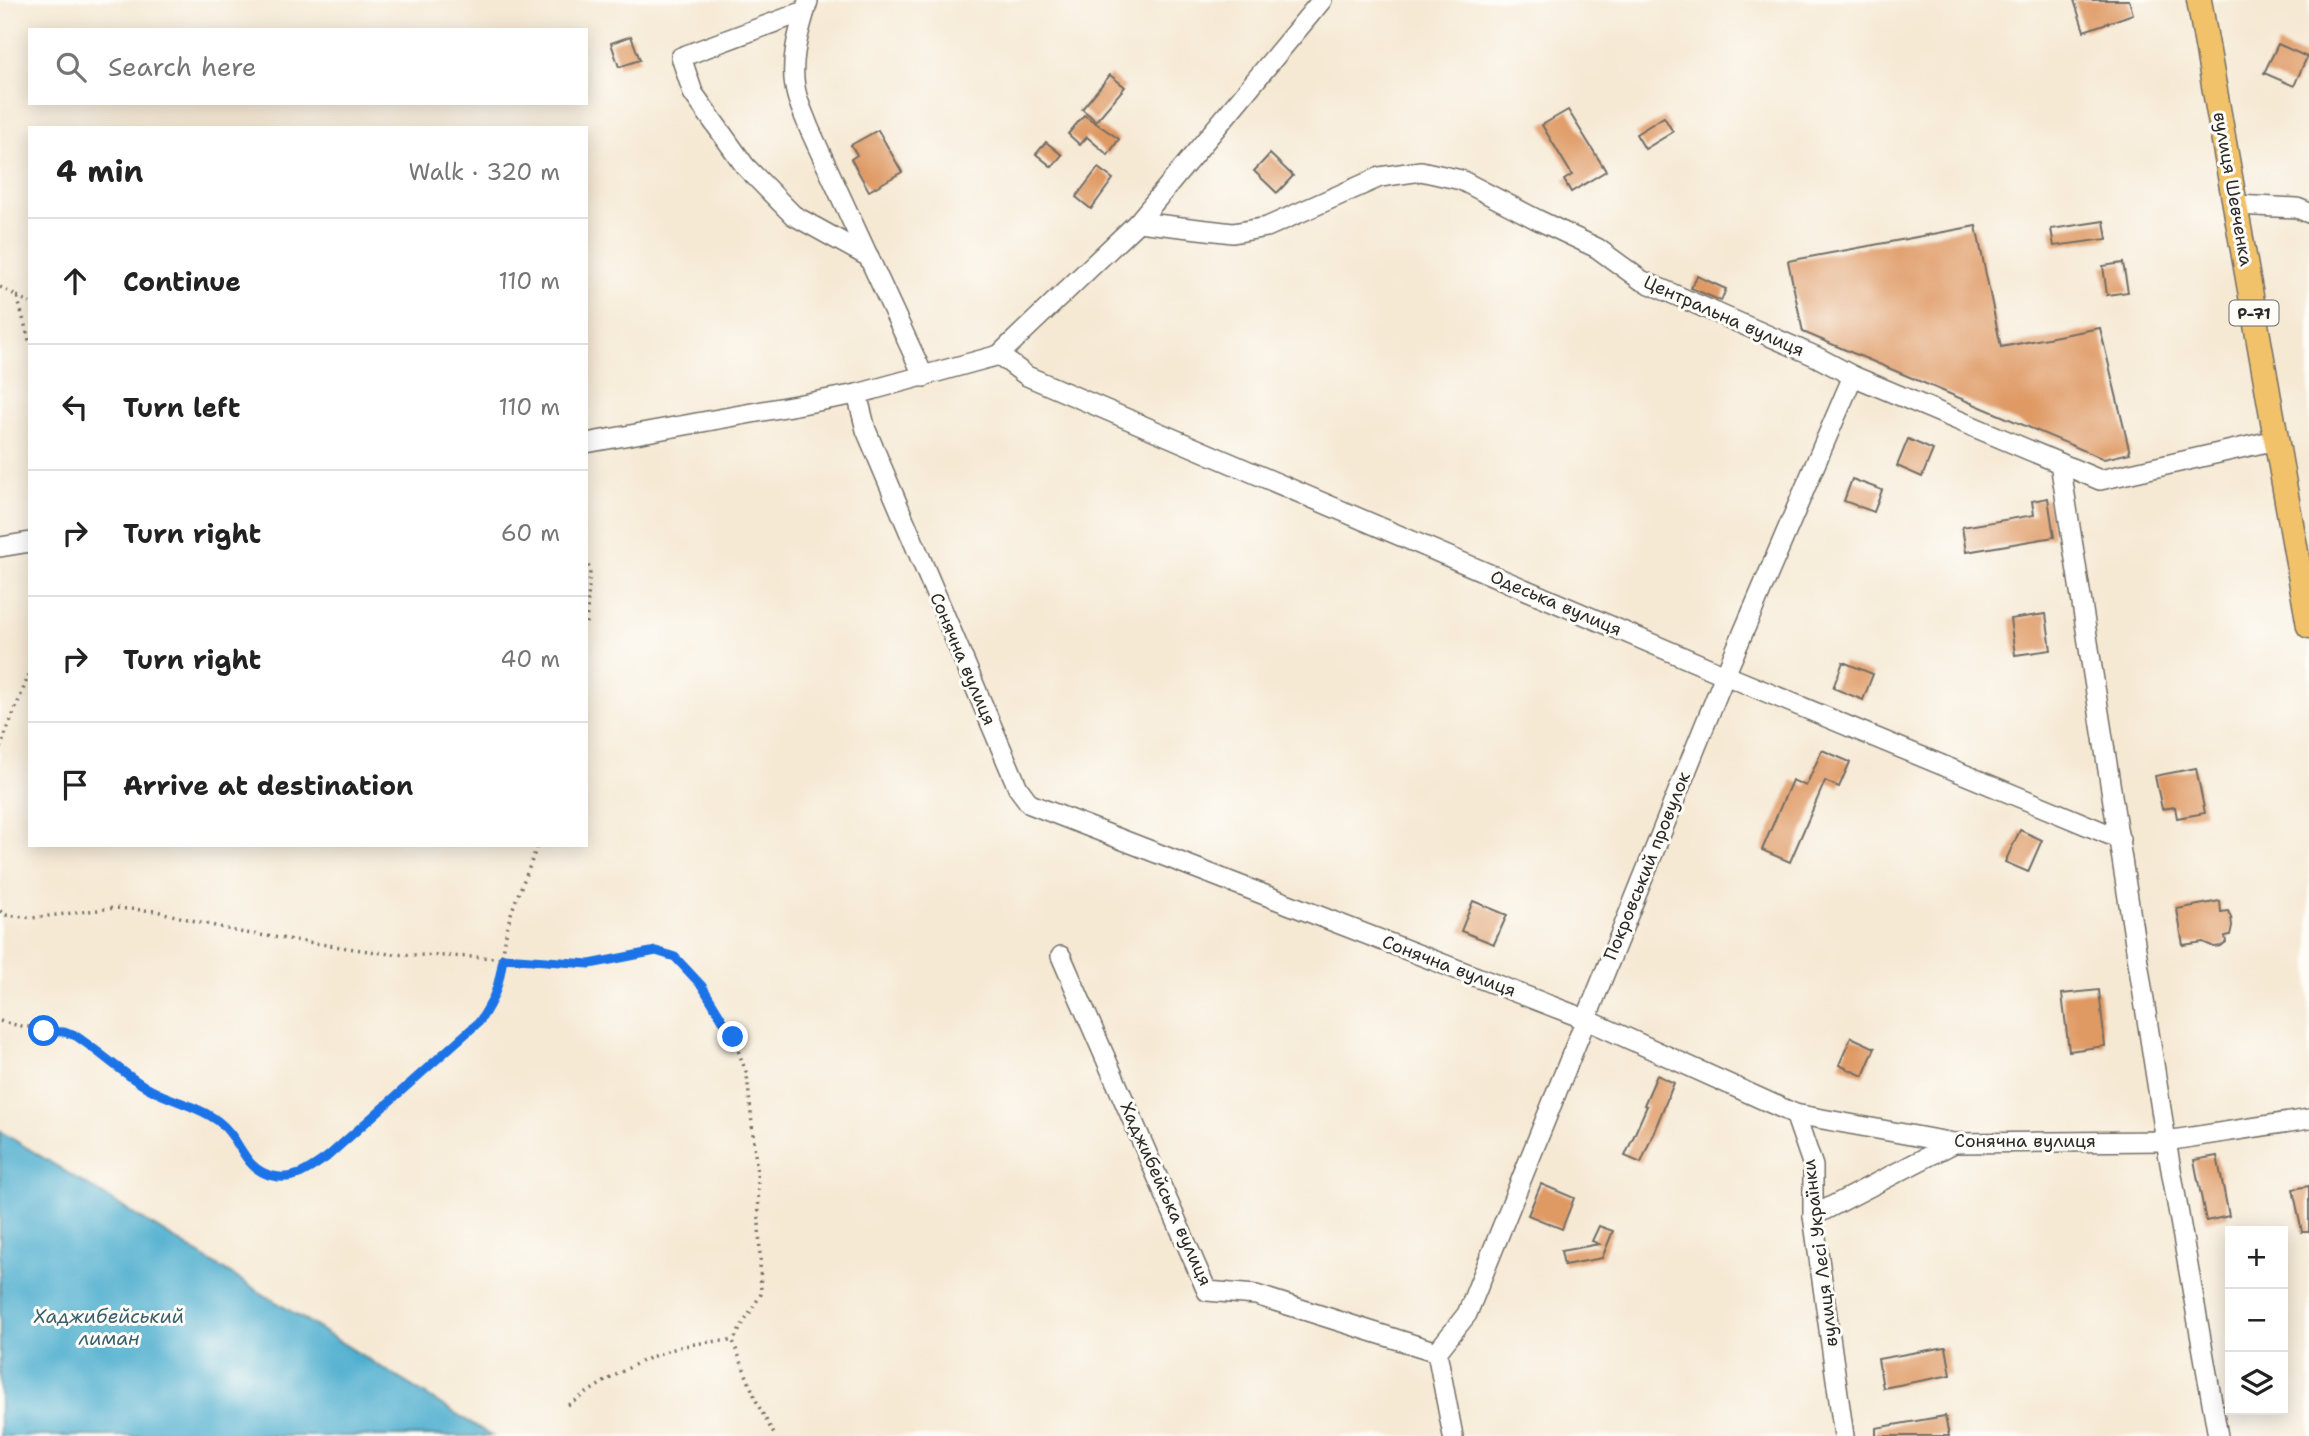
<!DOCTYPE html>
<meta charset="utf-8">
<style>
:root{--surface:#fff;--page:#f6f6f6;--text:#222;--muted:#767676;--line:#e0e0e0}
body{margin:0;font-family:"Shantell Sans",sans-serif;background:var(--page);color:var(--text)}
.controls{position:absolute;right:21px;bottom:21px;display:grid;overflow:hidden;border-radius:0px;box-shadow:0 4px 18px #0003}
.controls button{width:63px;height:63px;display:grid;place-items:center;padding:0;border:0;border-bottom:2px solid var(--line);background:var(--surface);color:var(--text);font:35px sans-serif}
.stop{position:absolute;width:21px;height:21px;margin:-16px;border:5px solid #1a73e8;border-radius:50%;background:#fff}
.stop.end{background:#1a73e8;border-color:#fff;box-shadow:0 2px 7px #0008}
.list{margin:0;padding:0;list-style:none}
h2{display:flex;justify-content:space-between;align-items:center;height:91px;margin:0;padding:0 28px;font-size:30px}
h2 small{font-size:23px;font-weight:400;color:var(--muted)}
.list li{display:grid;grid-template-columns:46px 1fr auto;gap:21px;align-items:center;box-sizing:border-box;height:126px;padding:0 28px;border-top:2px solid var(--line)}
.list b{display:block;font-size:26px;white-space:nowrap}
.list em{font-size:23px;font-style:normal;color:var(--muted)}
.icon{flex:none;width:38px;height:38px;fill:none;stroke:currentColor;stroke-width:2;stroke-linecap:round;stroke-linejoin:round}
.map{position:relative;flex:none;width:2309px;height:1436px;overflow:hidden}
.search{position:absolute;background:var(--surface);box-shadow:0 4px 18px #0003;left:28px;top:28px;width:560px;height:77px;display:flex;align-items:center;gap:18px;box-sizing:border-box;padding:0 24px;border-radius:0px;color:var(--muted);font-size:26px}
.panel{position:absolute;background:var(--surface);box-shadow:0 4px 18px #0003;left:28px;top:126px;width:560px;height:721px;border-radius:0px}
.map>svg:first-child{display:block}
.water{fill:#50afcf;stroke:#3e6d7d;stroke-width:2}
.building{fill:#df9963}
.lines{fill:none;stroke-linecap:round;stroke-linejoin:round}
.minor-casing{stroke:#726e66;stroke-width:22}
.major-casing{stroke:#726e66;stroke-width:27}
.path{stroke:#726e66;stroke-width:3.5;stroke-dasharray:2 5;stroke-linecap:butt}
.minor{stroke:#fff;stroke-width:19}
.major{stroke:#f2c26a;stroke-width:24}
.route{stroke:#1a73e8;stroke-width:9}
.labels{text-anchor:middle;stroke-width:6;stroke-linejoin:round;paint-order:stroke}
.shield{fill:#fdfcf7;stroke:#6a6a68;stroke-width:2}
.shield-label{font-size:16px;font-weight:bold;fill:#2b2b2b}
.street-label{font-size:18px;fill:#2b2b2b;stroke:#fdfcf7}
.water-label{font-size:19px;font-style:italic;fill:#3a606d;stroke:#fdfcf7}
</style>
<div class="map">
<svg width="2309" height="1436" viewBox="0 0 2309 1436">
<rect width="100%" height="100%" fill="#fdfcf7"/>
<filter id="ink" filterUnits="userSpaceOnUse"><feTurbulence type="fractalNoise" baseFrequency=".0143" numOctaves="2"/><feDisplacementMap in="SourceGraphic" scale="14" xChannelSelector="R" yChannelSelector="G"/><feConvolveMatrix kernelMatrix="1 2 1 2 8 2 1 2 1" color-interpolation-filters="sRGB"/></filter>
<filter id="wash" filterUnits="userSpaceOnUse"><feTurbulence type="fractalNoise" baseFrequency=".00686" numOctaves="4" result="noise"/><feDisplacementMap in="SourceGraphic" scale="28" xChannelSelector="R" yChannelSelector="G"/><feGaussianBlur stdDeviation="1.57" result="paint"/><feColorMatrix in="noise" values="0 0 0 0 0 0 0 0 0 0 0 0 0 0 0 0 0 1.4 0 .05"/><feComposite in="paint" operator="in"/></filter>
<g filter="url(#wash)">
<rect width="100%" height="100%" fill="#f6e9d4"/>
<polygon class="water" points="0,1131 492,1436 0,1436"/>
<g id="blocks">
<g class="building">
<polygon points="2074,0 2129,0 2133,14 2084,31"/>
<polygon points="631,36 640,60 619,67 611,43"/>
<polygon points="2278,44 2307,57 2294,86 2264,73"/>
<polygon points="1110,75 1125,87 1096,121 1082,109"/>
<polygon points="1568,110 1606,171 1571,192 1564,180 1572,175 1542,125"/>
<polygon points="1084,115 1119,139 1108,155 1087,137 1080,145 1068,134"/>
<polygon points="1664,117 1673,132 1645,149 1636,134"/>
<polygon points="878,130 902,172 869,191 851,159 857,155 851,145"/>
<polygon points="1046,142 1062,155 1052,167 1036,154"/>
<polygon points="1270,154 1293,176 1277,193 1254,171"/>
<polygon points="1098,168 1113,179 1091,209 1076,197"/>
<polygon points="2104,221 2107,239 2054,246 2051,229"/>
<polygon points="1976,226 2001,347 2100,328 2130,453 2104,459 1803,332 1788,261"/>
<polygon points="2123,263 2128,292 2107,295 2103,266"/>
<polygon points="1697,276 1726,289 1721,301 1691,288"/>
<polygon points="1908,439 1933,450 1922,477 1897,466"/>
<polygon points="1852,479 1882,490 1874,512 1844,501"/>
<polygon points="2048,498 2054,537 1966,552 1962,527 2034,515 2032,501"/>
<polygon points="2046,614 2051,650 2015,655 2010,619"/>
<polygon points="1843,662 1873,674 1863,700 1833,688"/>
<polygon points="1822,750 1850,762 1839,787 1825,781 1790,862 1762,850 1792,780 1806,786"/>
<polygon points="2196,768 2205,813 2177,818 2175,807 2162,809 2155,776"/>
<polygon points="2020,830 2042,840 2028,872 2005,862"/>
<polygon points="1473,901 1507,915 1494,944 1461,931"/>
<polygon points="2220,901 2221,912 2228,911 2231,917 2232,926 2230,935 2225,936 2226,942 2221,946 2214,947 2203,942 2183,945 2177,909"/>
<polygon points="2099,990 2105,1046 2069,1051 2062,994"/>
<polygon points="1851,1037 1875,1048 1863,1076 1839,1065"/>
<polygon points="1657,1075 1674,1083 1641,1163 1625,1156 1647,1106 1644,1105"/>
<polygon points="2217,1156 2229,1216 2206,1221 2194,1160"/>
<polygon points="1541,1184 1574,1198 1562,1229 1528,1215"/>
<polygon points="2309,1186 2309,1232 2302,1232 2293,1189"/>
<polygon points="1599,1226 1613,1231 1602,1258 1564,1265 1561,1251 1599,1244 1592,1241"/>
<polygon points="1946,1347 1951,1375 1883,1388 1878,1359"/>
<polygon points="1945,1416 1949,1436 1876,1436 1876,1428"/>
</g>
</g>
</g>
<g filter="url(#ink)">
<use href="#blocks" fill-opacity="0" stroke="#726e66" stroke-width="2"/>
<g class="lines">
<defs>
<g id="minor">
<path d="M808,1c-9,30 -20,63 -11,95 3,11 8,21 12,32l115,249"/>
<polyline points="805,11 681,57 693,93 745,166 793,215 869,257"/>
<polyline points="2236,205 2297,208 2309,213"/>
<polyline points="1138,222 1233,233 1267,227 1380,177 1421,171 1461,180 1536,219 1597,248 1641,280 1815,356 1853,376 2100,480 2276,440"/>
<polyline points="999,355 1027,376 1725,675 2120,839"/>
<polyline points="857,394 866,430 1018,788 1030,804 1585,1019 1795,1114 1954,1143 2166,1141 2309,1119"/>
<polyline points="586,443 857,394 999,355 1138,222 1322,0"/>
<polyline points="2060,463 2166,1141 2218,1436"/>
<polyline points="0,547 30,542"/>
<polyline points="1061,956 1207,1291 1256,1295 1437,1352 1453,1436"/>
<polyline points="1795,1114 1813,1166 1813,1216 1844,1436"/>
<polyline points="1813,1216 1954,1143"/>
<polyline points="1437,1352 1467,1314 1725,675 1853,376"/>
</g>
<polyline id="major" points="2199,0 2309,626"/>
</defs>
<use href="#minor" class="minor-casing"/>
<use href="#major" class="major-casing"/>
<g class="path">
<polyline points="0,287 17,296 30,344"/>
<polyline points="17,296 30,303"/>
<polyline points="586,559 590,571 586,625"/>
<polyline points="0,748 30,672"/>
<polyline points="0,911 6,915 32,918 114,908 156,911 239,932 389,954 503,958 590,964 656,951 675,957 702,987 733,1036 747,1075 758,1183 761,1294 733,1341 758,1405 775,1436"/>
<path d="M0,1021c25,8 52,6 76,15 24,16 45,36 70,51 23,14 51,18 72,34 24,18 24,48 55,55 22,5 37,-7 54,-19l152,-135c25,-37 20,-53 28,-93 6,-29 22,-56 30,-84"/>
<path d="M568,1405c54,-35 98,-65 165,-64"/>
</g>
<use href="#minor" class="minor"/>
<use href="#major" class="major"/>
</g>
</g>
<g class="lines" filter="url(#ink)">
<path class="route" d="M44,1031l20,1 12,4c24,16 45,36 70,51 23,14 51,18 72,34 24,18 24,48 55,55 22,5 37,-7 54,-19l152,-135c16,-23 20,-37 24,-64l87,6 66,-13 19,6 27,29 31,51"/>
</g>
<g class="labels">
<rect class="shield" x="2229.5" y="300.5" width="49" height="25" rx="5"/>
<g class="shield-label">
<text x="2254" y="319">Р-71</text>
</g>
<g class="street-label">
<text transform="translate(2233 189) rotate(80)" y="6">вулиця Шевченка</text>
<text transform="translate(1724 316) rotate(24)" y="6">Центральна вулиця</text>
<text transform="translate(1556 603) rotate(23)" y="6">Одеська вулиця</text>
<text transform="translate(963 659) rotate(67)" y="6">Сонячна вулиця</text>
<text transform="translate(1647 866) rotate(-68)" y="6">Покровський провулок</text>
<text transform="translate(1449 966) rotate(21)" y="6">Сонячна вулиця</text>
<text x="2025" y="1147">Сонячна вулиця</text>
<text transform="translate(1166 1194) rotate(66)" y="6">Хаджибейська вулиця</text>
<text transform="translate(1820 1253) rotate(-97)" y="6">вулиця Лесі Українки</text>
</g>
<g class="water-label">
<text x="109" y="1323">Хаджибейський<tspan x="109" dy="22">лиман</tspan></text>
</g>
</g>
</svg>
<div class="controls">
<button>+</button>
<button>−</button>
<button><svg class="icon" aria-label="layers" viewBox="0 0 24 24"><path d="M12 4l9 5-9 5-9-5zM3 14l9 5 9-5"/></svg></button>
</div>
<div class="stop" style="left:44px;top:1031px"></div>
<div class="stop end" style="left:733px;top:1037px"></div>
<div class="search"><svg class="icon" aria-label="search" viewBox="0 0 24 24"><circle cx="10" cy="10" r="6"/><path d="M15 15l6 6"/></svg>Search here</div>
<section class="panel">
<h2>4 min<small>Walk · 320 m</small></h2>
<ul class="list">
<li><svg class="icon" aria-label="ahead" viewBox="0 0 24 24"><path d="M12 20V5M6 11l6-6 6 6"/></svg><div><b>Continue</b></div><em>110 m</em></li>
<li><svg class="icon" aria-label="left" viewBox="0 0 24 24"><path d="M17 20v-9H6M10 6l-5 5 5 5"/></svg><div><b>Turn left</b></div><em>110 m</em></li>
<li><svg class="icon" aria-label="right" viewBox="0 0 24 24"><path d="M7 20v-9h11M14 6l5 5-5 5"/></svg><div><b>Turn right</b></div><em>60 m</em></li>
<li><svg class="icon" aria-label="right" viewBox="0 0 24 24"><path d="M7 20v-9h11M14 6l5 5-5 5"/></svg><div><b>Turn right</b></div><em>40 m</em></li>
<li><svg class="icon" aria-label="arrive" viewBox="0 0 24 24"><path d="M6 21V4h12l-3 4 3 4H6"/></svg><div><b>Arrive at destination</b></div></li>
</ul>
</section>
</div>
